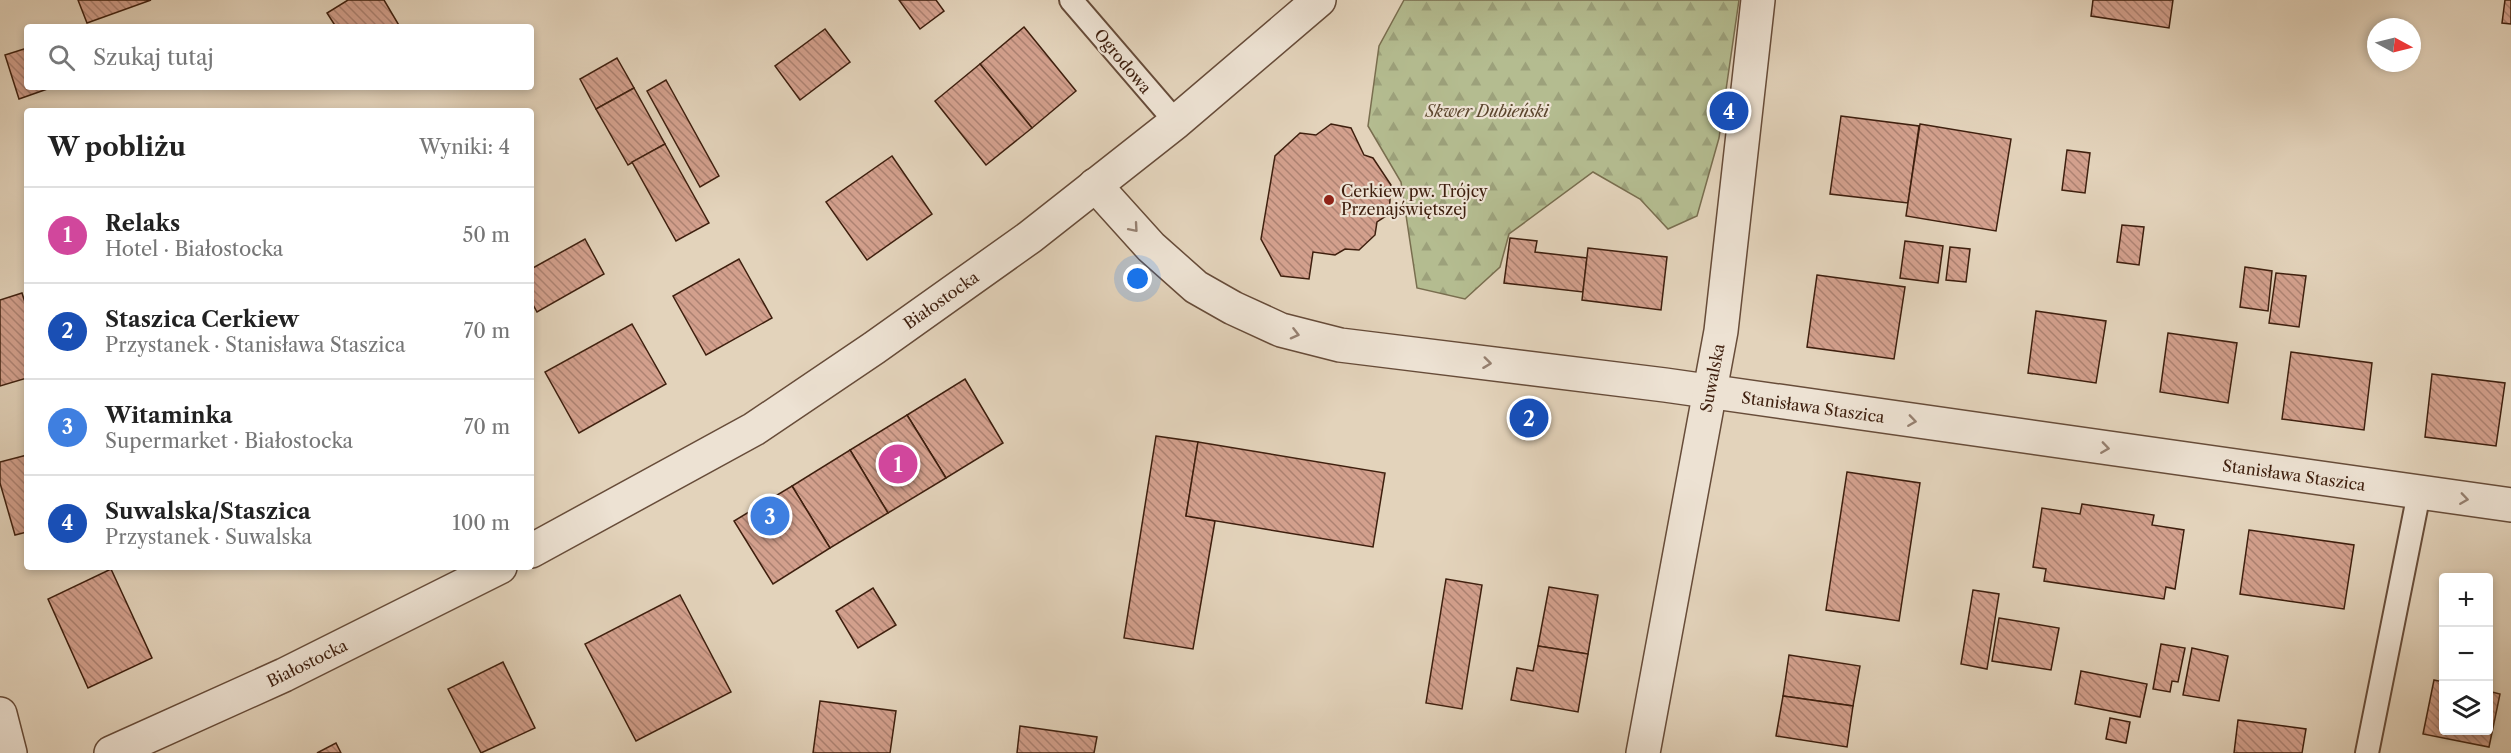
<!DOCTYPE html>
<html lang="pl">
<meta charset="utf-8">
<style>
:root{--surface:#fff;--page:#f6f6f6;--text:#222;--muted:#767676;--line:#e0e0e0;--accent:#7c3aed}
body{margin:0;font-family:"Libre Caslon Text",serif;background:var(--page);color:var(--text)}
.controls{position:absolute;right:18px;bottom:18px;display:grid;overflow:hidden;border-radius:6px;box-shadow:0 3px 9px #0003}
.controls button{width:54px;height:54px;display:grid;place-items:center;padding:0;border:0;border-bottom:2px solid var(--line);background:var(--surface);color:var(--text);font:30px sans-serif}
.compass{position:absolute;left:2367px;top:18px;width:54px;height:54px;border-radius:50%;background:var(--surface);box-shadow:0 3px 9px #0003;rotate:97deg}
.you{position:absolute;left:1138px;top:279px;width:21px;height:21px;margin:-15px;border:4px solid #fff;border-radius:50%;background:#1a73e8;box-shadow:0 0 0 9px #1a73e833}
.badge{display:grid;place-items:center;width:39px;height:39px;border-radius:50%;background:var(--accent);color:#fff;font-size:20px;font-weight:700}
.pin{position:absolute;translate:-50% -50%;border:3px solid #fff;box-shadow:0 2px 6px #0006}
.list{margin:0;padding:0;list-style:none}
h2{display:flex;justify-content:space-between;align-items:center;height:78px;margin:0;padding:0 24px;font-size:26px}
h2 small{font-size:20px;font-weight:400;color:var(--muted)}
.list li{display:grid;grid-template-columns:39px 1fr auto;gap:18px;align-items:center;box-sizing:border-box;height:96px;padding:0 24px;border-top:2px solid var(--line)}
.list b{display:block;font-size:22px;white-space:nowrap}
.list p{margin:0;font-size:20px;white-space:nowrap;color:var(--muted)}
.list em{font-size:20px;font-style:normal;color:var(--muted)}
.icon{flex:none;width:33px;height:33px;fill:none;stroke:currentColor;stroke-width:2;stroke-linecap:round;stroke-linejoin:round}
.map{position:relative;flex:none;width:2511px;height:753px;overflow:hidden}
.search{position:absolute;background:var(--surface);box-shadow:0 3px 9px #0003;left:24px;top:24px;width:510px;height:66px;display:flex;align-items:center;gap:15px;box-sizing:border-box;padding:0 21px;border-radius:6px;color:var(--muted);font-size:22px}
.panel{position:absolute;background:var(--surface);box-shadow:0 3px 9px #0003;left:24px;top:108px;width:510px;height:462px;border-radius:6px}
.map>svg:first-child{display:block}
.forest{fill:url(#forest-firs);stroke:#796e4f;stroke-width:1.5}
.building{fill:url(#building-back-hatch);stroke:#3e1f0e;stroke-width:1.5}
.lines{fill:none;stroke-linecap:round;stroke-linejoin:round}
.service-casing{stroke:#674c39;stroke-width:26}
.minor-casing{stroke:#674c39;stroke-width:36}
.tertiary-casing{stroke:#674c39;stroke-width:36}
.service{stroke:#ede2d3;stroke-width:22}
.minor{stroke:#ede2d3;stroke-width:33}
.tertiary{stroke:#ede2d3;stroke-width:33}
.oneway{stroke:#968070}
.poi-dot{fill:#8f2418;stroke:#ede2d3;stroke-width:2}
.labels{text-anchor:middle;stroke-width:4.5;stroke-linejoin:round;paint-order:stroke}
.street-label{font-size:16px;fill:#3e1f0e;stroke:#ede2d3}
.park-label{font-size:16px;font-style:italic;fill:#5c462e;stroke:#ede2d3}
.poi-label{font-size:16px;fill:#3e1f0e;stroke:#ede2d3;text-anchor:start}
</style>
<div class="map">
<svg width="2511" height="753" viewBox="0 0 2511 753">
<defs>
<pattern id="forest-firs" width="22" height="20" patternUnits="userSpaceOnUse" patternTransform="scale(1.5)"><rect width="22" height="20" fill="#b4bc90"/><path d="M5 1l3.5 6h-7zM16 11l3.5 6h-7z" fill="#9ca17b"/></pattern>
<pattern id="building-back-hatch" width="6" height="6" patternUnits="userSpaceOnUse" patternTransform="scale(1.5)"><rect width="6" height="6" fill="#d3a08d"/><path d="M-1 5l2 2M0 0l6 6M5-1l2 2" fill="none" stroke="#ad8272"/></pattern>
</defs>
<rect width="100%" height="100%" fill="#e3d3bb"/>
<filter id="stains"><feTurbulence type="fractalNoise" baseFrequency=".00333" numOctaves="4"/><feColorMatrix values="0 0 0 0 .2 0 0 0 0 .09 0 0 0 0 .02 0 0 0 .5 -.17"/></filter>
<radialGradient id="worn" r=".72"><stop offset=".6" stop-color="#630" stop-opacity="0"/><stop offset="1" stop-color="#630" stop-opacity=".3"/></radialGradient>
<polygon class="forest" points="1404,0 1739,0 1719,138 1697,216 1668,229 1640,199 1593,172 1509,234 1500,267 1465,299 1417,288 1401,182 1368,126 1379,46"/>
<g class="building">
<polygon points="78,0 151,0 87,23"/>
<polygon points="348,0 384,0 400,27 336,27 327,13"/>
<polygon points="899,0 936,0 944,11 920,29"/>
<polygon points="2093,0 2173,0 2169,28 2091,16"/>
<polygon points="2505,0 2511,0 2511,24 2502,23"/>
<polygon points="1024,27 1076,91 1032,128 980,64"/>
<polygon points="825,29 850,62 800,100 775,66"/>
<polygon points="27,48 27,87 53,87 19,99 5,55"/>
<polygon points="617,58 634,88 596,109 580,79"/>
<polygon points="980,64 1032,128 986,165 935,101"/>
<polygon points="666,80 719,176 700,187 647,91"/>
<polygon points="634,88 665,144 628,165 596,109"/>
<polygon points="1841,116 1919,126 1908,203 1830,194"/>
<polygon points="1331,124 1351,128 1364,155 1373,158 1391,185 1389,214 1377,222 1375,235 1359,250 1345,249 1335,255 1313,252 1309,279 1281,276 1261,239 1275,156 1300,133 1316,135"/>
<polygon points="1920,124 2011,139 1996,231 1906,216"/>
<polygon points="665,144 709,223 676,241 632,162"/>
<polygon points="2067,150 2090,153 2085,193 2062,190"/>
<polygon points="892,156 932,214 867,260 826,202"/>
<polygon points="2122,225 2144,227 2139,265 2117,262"/>
<polygon points="1510,238 1537,241 1535,252 1587,258 1583,292 1504,283"/>
<polygon points="585,239 604,274 537,312 531,301 531,269"/>
<polygon points="1905,241 1943,246 1938,283 1900,278"/>
<polygon points="1950,247 1970,249 1966,282 1946,280"/>
<polygon points="1588,248 1667,257 1661,310 1582,300"/>
<polygon points="739,259 772,318 706,355 673,296"/>
<polygon points="2245,267 2272,271 2268,311 2240,307"/>
<polygon points="2276,273 2306,276 2299,327 2269,323"/>
<polygon points="1817,275 1905,287 1894,359 1807,347"/>
<polygon points="22,293 27,309 27,378 0,386 0,300"/>
<polygon points="2036,311 2106,321 2096,383 2028,373"/>
<polygon points="632,324 666,384 579,433 545,372"/>
<polygon points="2168,333 2237,343 2228,403 2160,392"/>
<polygon points="2291,352 2372,363 2364,430 2282,419"/>
<polygon points="2432,374 2505,383 2496,446 2425,437"/>
<polygon points="965,379 1003,443 946,478 907,415"/>
<polygon points="907,415 946,478 888,513 850,450"/>
<polygon points="1156,436 1198,442 1186,516 1215,521 1193,649 1124,638"/>
<polygon points="1198,442 1385,473 1373,547 1186,516"/>
<polygon points="850,450 888,513 830,548 792,486"/>
<polygon points="27,455 27,532 15,535 0,483 0,462"/>
<polygon points="1847,472 1920,483 1899,621 1826,610"/>
<polygon points="792,486 830,548 773,584 734,521"/>
<polygon points="2082,504 2154,515 2152,525 2184,530 2175,589 2166,587 2164,599 2044,581 2046,569 2033,567 2042,508 2080,514"/>
<polygon points="2249,530 2354,545 2344,609 2240,594"/>
<polygon points="111,569 152,658 88,688 48,599"/>
<polygon points="1446,579 1482,585 1462,709 1426,703"/>
<polygon points="1549,587 1598,595 1588,654 1538,646"/>
<polygon points="873,588 896,625 858,648 836,611"/>
<polygon points="1973,590 1999,594 1987,669 1961,664"/>
<polygon points="680,595 731,692 636,741 585,644"/>
<polygon points="1999,618 2059,628 2051,670 1992,661"/>
<polygon points="2161,644 2185,648 2178,682 2172,681 2170,692 2153,689"/>
<polygon points="1538,646 1588,654 1578,712 1511,700 1517,668 1533,671"/>
<polygon points="2192,648 2228,656 2219,701 2183,695"/>
<polygon points="1789,655 1860,666 1853,706 1783,696"/>
<polygon points="503,662 535,728 481,753 448,689"/>
<polygon points="2081,671 2147,684 2140,717 2075,704"/>
<polygon points="2434,680 2444,682 2444,730 2488,730 2488,691 2500,694 2489,747 2423,734"/>
<polygon points="1783,696 1853,706 1847,747 1776,736"/>
<polygon points="820,701 896,711 890,753 813,753"/>
<polygon points="2110,718 2130,722 2126,743 2106,739"/>
<polygon points="2238,720 2306,729 2302,753 2234,753"/>
<polygon points="1020,726 1097,737 1094,753 1017,753"/>
<polygon points="336,743 341,753 317,753"/>
</g>
<g class="lines">
<defs>
<g id="service">
<polyline points="1071,0 1176,122"/>
<polyline points="2367,753 2419,493"/>
</g>
<g id="minor">
<polyline points="1095,185 1151,247 1196,287 1233,308 1281,330 1340,345 1665,385 2511,505"/>
<polyline points="0,714 10,753"/>
</g>
<g id="tertiary">
<polyline points="531,551 754,429 874,348 1030,237 1176,122 1319,0"/>
<polyline points="111,753 284,675 500,567"/>
<polyline points="1643,753 1721,331 1758,0"/>
</g>
</defs>
<use href="#service" class="service-casing"/>
<use href="#minor" class="minor-casing"/>
<use href="#tertiary" class="tertiary-casing"/>
<use href="#service" class="service"/>
<use href="#minor" class="minor"/>
<use href="#tertiary" class="tertiary"/>
</g>
<defs><path id="oneway-chevron" d="M-2-3.5L2.5 0L-2 3.5" fill="none" stroke-width="1.6" stroke-linecap="round" stroke-linejoin="round" transform="scale(1.5)"/></defs>
<g class="oneway">
<use href="#oneway-chevron" transform="translate(1134 228) rotate(49)"/>
<use href="#oneway-chevron" transform="translate(1295 334) rotate(14)"/>
<use href="#oneway-chevron" transform="translate(1487 363) rotate(7)"/>
<use href="#oneway-chevron" transform="translate(1912 421) rotate(8)"/>
<use href="#oneway-chevron" transform="translate(2105 448) rotate(8)"/>
<use href="#oneway-chevron" transform="translate(2464 499) rotate(8)"/>
</g>
<circle class="poi-dot" cx="1329" cy="200" r="6"/>
<g class="labels">
<g class="street-label">
<text transform="translate(1123 61) rotate(50)" y="6">Ogrodowa</text>
<text transform="translate(941 300) rotate(-35)" y="6">Białostocka</text>
<text transform="translate(1712 378) rotate(-79)" y="6">Suwalska</text>
<text transform="translate(1813 407) rotate(8)" y="6">Stanisława Staszica</text>
<text transform="translate(2294 475) rotate(8)" y="6">Stanisława Staszica</text>
<text transform="translate(307 663) rotate(-26)" y="6">Białostocka</text>
</g>
<g class="park-label">
<text x="1487" y="117">Skwer Dubieński</text>
</g>
<g class="poi-label">
<text x="1341" y="197">Cerkiew pw. Trójcy<tspan x="1341" dy="18">Przenajświętszej</tspan></text>
</g>
</g>
<rect width="100%" height="100%" filter="url(#stains)"/>
<rect width="100%" height="100%" fill="url(#worn)"/>
</svg>
<div class="controls">
<button>+</button>
<button>−</button>
<button><svg class="icon" aria-label="layers" viewBox="0 0 24 24"><path d="M12 4l9 5-9 5-9-5zM3 14l9 5 9-5"/></svg></button>
</div>
<svg class="compass" viewBox="-18 -18 36 36"><path d="M0-13l5 13h-10z" fill="#e53935"/><path d="M0 13l5-13h-10z" fill="#767676"/></svg>
<div class="you"></div>
<div class="pin badge" style="left:898px;top:464px;background:#d1479c">1</div>
<div class="pin badge" style="left:1529px;top:418px;background:#1a4fb4">2</div>
<div class="pin badge" style="left:770px;top:516px;background:#3f7fe0">3</div>
<div class="pin badge" style="left:1729px;top:111px;background:#1a4fb4">4</div>
<div class="search"><svg class="icon" aria-label="search" viewBox="0 0 24 24"><circle cx="10" cy="10" r="6"/><path d="M15 15l6 6"/></svg>Szukaj tutaj</div>
<section class="panel">
<h2>W pobliżu<small>Wyniki: 4</small></h2>
<ul class="list">
<li><span class="badge" style="background:#d1479c">1</span><div><b>Relaks</b><p>Hotel · Białostocka</p></div><em>50 m</em></li>
<li><span class="badge" style="background:#1a4fb4">2</span><div><b>Staszica Cerkiew</b><p>Przystanek · Stanisława Staszica</p></div><em>70 m</em></li>
<li><span class="badge" style="background:#3f7fe0">3</span><div><b>Witaminka</b><p>Supermarket · Białostocka</p></div><em>70 m</em></li>
<li><span class="badge" style="background:#1a4fb4">4</span><div><b>Suwalska/Staszica</b><p>Przystanek · Suwalska</p></div><em>100 m</em></li>
</ul>
</section>
</div>
